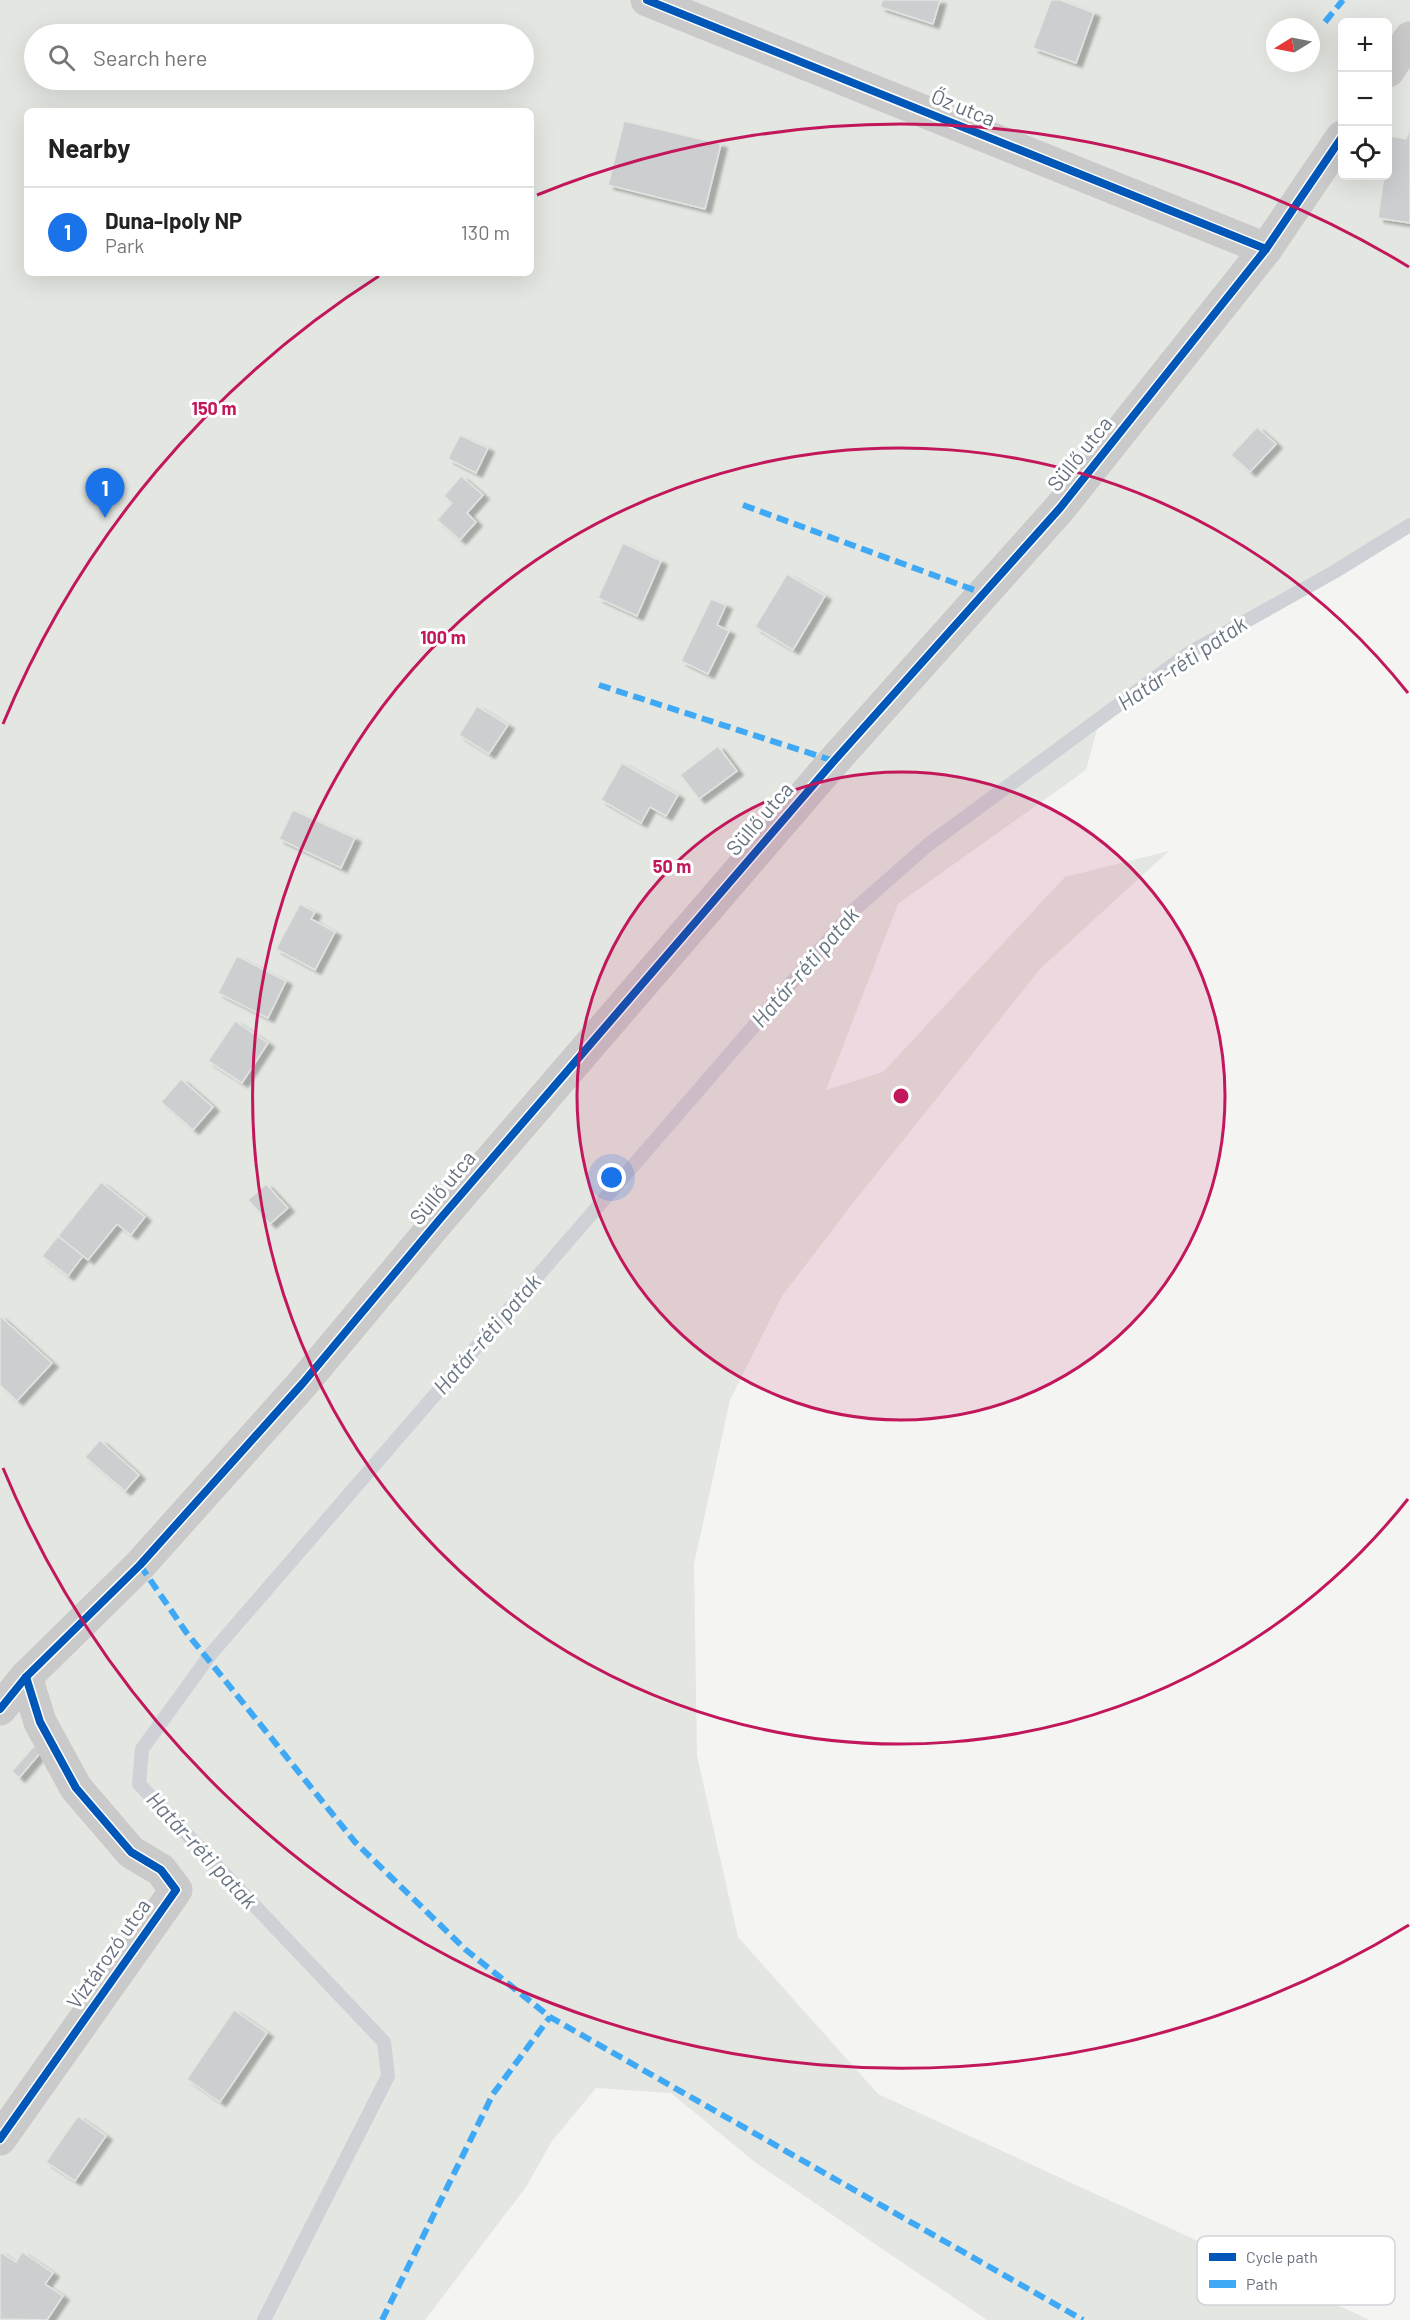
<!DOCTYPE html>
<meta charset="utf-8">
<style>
:root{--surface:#fff;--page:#f6f6f6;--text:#222;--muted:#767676;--line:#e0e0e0;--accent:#1a73e8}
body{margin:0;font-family:Barlow,sans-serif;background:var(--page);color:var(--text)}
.controls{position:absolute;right:18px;top:18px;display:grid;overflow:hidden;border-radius:9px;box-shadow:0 6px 24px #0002}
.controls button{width:54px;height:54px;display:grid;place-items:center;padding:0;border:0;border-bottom:2px solid var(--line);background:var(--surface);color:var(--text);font:30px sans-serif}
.compass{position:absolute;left:1266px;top:18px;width:54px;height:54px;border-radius:50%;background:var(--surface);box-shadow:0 6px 24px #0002;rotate:260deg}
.you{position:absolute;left:612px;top:1178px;width:21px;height:21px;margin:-15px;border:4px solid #fff;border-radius:50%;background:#1a73e8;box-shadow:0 0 0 9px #1a73e833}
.badge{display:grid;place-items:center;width:39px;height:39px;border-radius:50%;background:var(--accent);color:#fff;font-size:20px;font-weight:700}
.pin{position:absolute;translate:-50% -50px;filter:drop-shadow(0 2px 3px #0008)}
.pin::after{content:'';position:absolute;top:32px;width:21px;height:18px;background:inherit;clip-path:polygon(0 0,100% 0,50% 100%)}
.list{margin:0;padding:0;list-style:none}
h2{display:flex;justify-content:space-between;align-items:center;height:78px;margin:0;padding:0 24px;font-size:26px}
h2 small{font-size:20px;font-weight:400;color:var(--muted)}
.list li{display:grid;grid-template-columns:39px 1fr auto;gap:18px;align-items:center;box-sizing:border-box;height:90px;padding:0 24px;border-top:2px solid var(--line)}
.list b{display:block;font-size:22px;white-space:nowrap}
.list p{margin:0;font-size:20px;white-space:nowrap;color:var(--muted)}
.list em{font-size:20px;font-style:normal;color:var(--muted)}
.icon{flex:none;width:33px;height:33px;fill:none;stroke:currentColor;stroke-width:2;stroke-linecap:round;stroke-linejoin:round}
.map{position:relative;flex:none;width:1410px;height:2320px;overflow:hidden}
.search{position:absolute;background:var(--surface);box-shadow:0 6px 24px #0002;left:24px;top:24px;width:510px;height:66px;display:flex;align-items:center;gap:15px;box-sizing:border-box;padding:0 21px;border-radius:33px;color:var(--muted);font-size:22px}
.panel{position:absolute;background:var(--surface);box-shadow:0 6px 24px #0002;left:24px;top:108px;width:510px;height:168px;border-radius:9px}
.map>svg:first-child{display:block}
.green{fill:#e3e6e1;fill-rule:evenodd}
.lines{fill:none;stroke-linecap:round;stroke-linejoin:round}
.stream{stroke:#ced2d6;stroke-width:14}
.building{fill:#cdcecf;stroke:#e3e3e2;stroke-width:1.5;filter:url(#shadow)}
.street{stroke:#cacacb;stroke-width:33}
.quiet{stroke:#3fa9f5;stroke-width:6;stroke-dasharray:12 6;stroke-linecap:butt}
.cycleway-casing{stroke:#fff;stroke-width:11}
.cycleway{stroke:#0057b8;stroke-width:8}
.ring{fill:none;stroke:#c2185b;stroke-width:3}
.labels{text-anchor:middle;stroke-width:6;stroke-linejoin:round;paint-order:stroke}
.street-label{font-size:21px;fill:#67707f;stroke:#fff}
.water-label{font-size:22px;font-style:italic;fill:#697683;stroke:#fff}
.key{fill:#fff;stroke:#d1d4d9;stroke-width:1.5}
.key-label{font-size:16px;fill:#67707f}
.centre{fill:#c2185b;stroke:#fff;stroke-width:3}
.ring-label{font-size:18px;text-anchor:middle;font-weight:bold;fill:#c2185b;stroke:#fff;stroke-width:6;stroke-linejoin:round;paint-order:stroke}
</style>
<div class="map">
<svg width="1410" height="2320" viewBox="0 0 1410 2320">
<defs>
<filter id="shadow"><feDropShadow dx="6" dy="4" stdDeviation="1.5" flood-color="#0004"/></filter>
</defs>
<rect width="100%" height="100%" fill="#f4f4f3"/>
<path class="green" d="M0,0h1410v525l-76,47 -145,81 -89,65 -14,52 -188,134 -72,186 57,-18 182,-195 104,-26 -128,117 -188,235 -71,93 -52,104 -36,164 3,192 41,181 140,157 492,226h-383l-231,-157 -85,-70 -75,-5 -44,53 -26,46 -101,133h-425zM1342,22h46v154h-46zM1275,27h36v36h-36zM34,34h490v46h-490zM27,111h504v162h-504z"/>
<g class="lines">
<polyline class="stream" points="264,2320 388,2076 384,2042 139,1784 142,1749 210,1655 856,908 929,844 1189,653 1334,572 1410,525"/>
</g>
<g class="building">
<polygon points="883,0 940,0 933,24 880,7"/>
<polygon points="1051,0 1060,0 1094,13 1076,63 1033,48"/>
<polygon points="624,121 721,144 705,209 608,185"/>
<polygon points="1410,129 1410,223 1378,218 1384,176 1388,176 1390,136 1406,139"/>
<polygon points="1257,427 1276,444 1250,472 1231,455"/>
<polygon points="460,435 488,448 476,473 448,459"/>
<polygon points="461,476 483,495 467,513 476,522 460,540 437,520 452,503 444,496"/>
<polygon points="623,543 661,561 637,616 598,598"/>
<polygon points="787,574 825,596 793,650 755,627"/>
<polygon points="711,599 726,605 717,625 729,631 708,674 681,661"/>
<polygon points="477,706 508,725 489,754 459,735"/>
<polygon points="718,746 737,771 699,799 680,775"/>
<polygon points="622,763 678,795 666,816 650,807 641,823 601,800"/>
<polygon points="293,810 355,838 341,868 279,839"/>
<polygon points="300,904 315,912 311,919 335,932 315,970 276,949"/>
<polygon points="237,956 286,981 268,1018 218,993"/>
<polygon points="235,1021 268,1043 242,1083 208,1061"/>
<polygon points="181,1079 213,1107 193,1130 161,1102"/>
<polygon points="101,1182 145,1217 131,1235 117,1224 88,1260 58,1236"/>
<polygon points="266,1184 288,1208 270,1224 248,1200"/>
<polygon points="58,1236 83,1256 68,1276 42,1256"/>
<polygon points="0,1316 52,1363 17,1401 0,1385"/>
<polygon points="100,1440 139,1475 125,1491 85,1457"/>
<polygon points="34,1746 41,1752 19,1778 12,1771"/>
<polygon points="234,2010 267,2033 220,2102 187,2079"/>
<polygon points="78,2116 106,2136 75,2181 46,2162"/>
<polygon points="0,2252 16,2262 22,2252 53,2273 45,2284 63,2296 47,2320 0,2319"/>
</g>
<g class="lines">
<g class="street">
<polyline points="647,0 1266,249"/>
<polyline points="1388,71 1410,38"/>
<polyline points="0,1709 26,1677 140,1565 303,1383 440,1219 834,761 1060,508 1266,249 1342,137"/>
<polyline points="0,2139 176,1890 161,1870 131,1852 76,1788 40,1722 26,1677"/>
</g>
<g class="quiet">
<polyline points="1325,22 1343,0"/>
<polyline points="743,505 985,594"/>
<polyline points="599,685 834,761"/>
<polyline points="140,1565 186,1632 355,1842 466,1950 550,2017 1083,2320"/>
<polyline points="382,2320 493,2094 550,2017"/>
</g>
<defs>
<g id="cycleway">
<polyline points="647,0 1266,249"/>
<polyline points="0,1709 26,1677 140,1565 303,1383 440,1219 834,761 1060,508 1266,249 1342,137"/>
<polyline points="0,2139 176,1890 161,1870 131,1852 76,1788 40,1722 26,1677"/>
</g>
</defs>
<use href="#cycleway" class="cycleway-casing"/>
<use href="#cycleway" class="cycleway"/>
</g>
<circle cx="901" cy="1096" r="324" fill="#c2185b" fill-opacity=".12"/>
<g class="ring">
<circle cx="901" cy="1096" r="324"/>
<path d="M1408 1499A648 648 0 1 1 1408 693"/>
<path d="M1409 1925A972 972 0 0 1 3 1468M3 724A972 972 0 0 1 379 276M537 195A972 972 0 0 1 1409 267"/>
</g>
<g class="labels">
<g class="street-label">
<text transform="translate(963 108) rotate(22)" y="7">Őz utca</text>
<text transform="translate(1080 454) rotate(-51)" y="7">Süllő utca</text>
<text transform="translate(760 819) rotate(-49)" y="7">Süllő utca</text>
<text transform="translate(443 1188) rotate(-50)" y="7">Süllő utca</text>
<text transform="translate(109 1954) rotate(-55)" y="7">Víztározó utca</text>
</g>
<g class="water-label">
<text transform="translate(1182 663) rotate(-34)" y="8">Határ-réti patak</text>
<text transform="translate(805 967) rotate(-49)" y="8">Határ-réti patak</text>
<text transform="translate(487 1334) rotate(-49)" y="8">Határ-réti patak</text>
<text transform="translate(202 1850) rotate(47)" y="8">Határ-réti patak</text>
</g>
</g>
<rect x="1197" y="2236" width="198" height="69" rx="9" class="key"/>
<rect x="1209" y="2253" width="27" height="8" fill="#0057b8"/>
<rect x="1209" y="2280" width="27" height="8" fill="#3fa9f5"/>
<g class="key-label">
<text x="1246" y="2263">Cycle path</text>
<text x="1246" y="2290">Path</text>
</g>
<circle cx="901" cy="1096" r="9" class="centre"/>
<g class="ring-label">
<text x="214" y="415">150 m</text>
<text x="443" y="644">100 m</text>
<text x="672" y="873">50 m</text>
</g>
</svg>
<div class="controls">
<button>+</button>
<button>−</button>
<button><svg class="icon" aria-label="locate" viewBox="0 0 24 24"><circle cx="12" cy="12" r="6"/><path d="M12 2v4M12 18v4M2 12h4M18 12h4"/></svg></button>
</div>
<svg class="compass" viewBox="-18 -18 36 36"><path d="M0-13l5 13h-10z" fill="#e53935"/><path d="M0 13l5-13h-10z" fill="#767676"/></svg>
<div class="you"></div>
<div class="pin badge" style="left:105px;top:518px">1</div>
<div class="search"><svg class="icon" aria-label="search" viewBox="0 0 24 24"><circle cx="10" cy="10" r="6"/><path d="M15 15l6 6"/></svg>Search here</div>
<section class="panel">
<h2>Nearby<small></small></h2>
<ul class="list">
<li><span class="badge">1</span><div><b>Duna-Ipoly NP</b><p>Park</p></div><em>130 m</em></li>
</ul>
</section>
</div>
